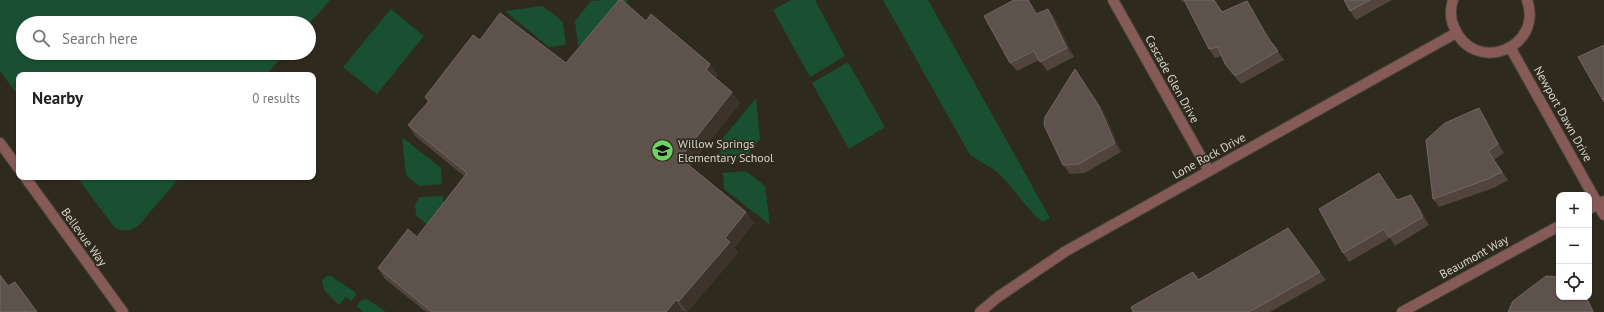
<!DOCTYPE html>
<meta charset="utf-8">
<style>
:root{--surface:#fff;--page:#f6f6f6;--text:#222;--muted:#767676;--line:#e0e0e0}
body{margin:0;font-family:"PT Sans",sans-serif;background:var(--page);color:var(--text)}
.controls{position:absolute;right:12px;bottom:12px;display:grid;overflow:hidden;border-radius:8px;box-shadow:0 1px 3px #0004}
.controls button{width:36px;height:36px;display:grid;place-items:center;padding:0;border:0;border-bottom:1px solid var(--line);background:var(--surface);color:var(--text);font:20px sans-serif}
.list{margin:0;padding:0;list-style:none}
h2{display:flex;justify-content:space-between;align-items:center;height:52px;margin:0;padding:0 16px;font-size:17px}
h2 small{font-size:13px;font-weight:400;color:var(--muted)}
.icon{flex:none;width:22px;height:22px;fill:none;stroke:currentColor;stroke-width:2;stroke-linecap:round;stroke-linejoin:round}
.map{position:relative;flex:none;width:1604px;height:312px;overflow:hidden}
.search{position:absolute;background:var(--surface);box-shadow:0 1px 3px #0004;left:16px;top:16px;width:300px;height:44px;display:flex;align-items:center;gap:10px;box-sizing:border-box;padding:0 14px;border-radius:22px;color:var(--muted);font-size:15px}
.panel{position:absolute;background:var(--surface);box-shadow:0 1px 3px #0004;left:16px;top:72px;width:300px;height:108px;border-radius:8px}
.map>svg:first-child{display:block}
.green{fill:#195032}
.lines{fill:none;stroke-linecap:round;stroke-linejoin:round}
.minor-casing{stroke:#4a453a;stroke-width:12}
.minor{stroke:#865b57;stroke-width:10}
.wall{fill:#50443d}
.shaded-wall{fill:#3d332a}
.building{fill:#5e534c;stroke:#716760}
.labels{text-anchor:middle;stroke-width:3.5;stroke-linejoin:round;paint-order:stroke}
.street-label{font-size:12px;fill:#d6d3cb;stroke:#2f2a1e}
.poi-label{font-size:12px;fill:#d6d3cb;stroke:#2f2a1e;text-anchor:start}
</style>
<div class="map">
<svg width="1604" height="312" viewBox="0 0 1604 312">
<rect width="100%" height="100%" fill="#2f2a1e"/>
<g class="green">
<polygon points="0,0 330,0 309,24 309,23 23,23 23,53 285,53 266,75 19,75 19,97 0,71"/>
<polygon points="605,0 628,0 593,43 578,45 575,21 591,1"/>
<polygon points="791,0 815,0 845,56 810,77 773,10"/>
<polygon points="883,0 928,0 1050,218 1043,222 1035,216 1005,180 996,171 970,155"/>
<polygon points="543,6 563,22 566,45 549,47 505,11"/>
<polygon points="391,9 424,36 377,94 343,67"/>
<polygon points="848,62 885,127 849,149 812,83"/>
<polygon points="756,98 760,139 745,158 721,161 720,142"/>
<polygon points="402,137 441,168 442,184 419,186 406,175"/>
<polygon points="746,171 765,186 770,225 724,189 723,173"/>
<path d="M77,177h103l-41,48c-8,6 -16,8 -25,2z"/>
<polygon points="443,196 444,213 431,228 416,215 415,204 420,197"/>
<polygon points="326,276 331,276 355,292 356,295 351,301 346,297 339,305 325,291 322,282"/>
<polygon points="367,299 386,312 363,312 356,306 362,300"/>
</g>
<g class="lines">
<defs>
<g id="minor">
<polyline points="1113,0 1209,171"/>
<path d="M1453,0c-3,9 -3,18 1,27 20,49 90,21 73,-27"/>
<polyline points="1510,47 1604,215"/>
<polyline points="0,143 19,169"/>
<polyline points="25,177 123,312"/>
<polyline points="1589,209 1604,201"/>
<polyline points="980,312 998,297 1066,251 1456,33"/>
<polyline points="1402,312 1559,226"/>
</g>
</defs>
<use href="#minor" class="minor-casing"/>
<use href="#minor" class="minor"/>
</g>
<g class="wall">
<polygon points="1014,0 1029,0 1037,13 1054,17 1074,57 1047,71 1039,60 1017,71 1010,63"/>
<polygon points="1181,0 1214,0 1222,12 1247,1 1253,10 1272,43 1284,60 1241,84 1225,64 1222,56 1215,58 1209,49 1185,1 1182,2"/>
<polygon points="1344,0 1392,0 1356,20 1350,11"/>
<polygon points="646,21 718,75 716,78 740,103 690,166 746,212 754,223 734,248 738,253 687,312 683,311 682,312 426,312 385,279 378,268 417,237 464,176 415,136 408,125 428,102 425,97 480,40 566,63"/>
<polygon points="1075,69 1105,114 1121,152 1085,173 1070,174 1063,165"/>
<polygon points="1485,117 1504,153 1494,160 1508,180 1494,188 1439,207 1433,199"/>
<polygon points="1397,200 1417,203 1429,225 1395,246 1390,238 1349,262 1343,253"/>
<polygon points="1193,272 1199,279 1320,272 1326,280 1270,312 1133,312"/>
</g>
<g class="shaded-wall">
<polygon points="1028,0 1029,0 1031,3 1042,23 1036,14"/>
<polygon points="1247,1 1253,10 1272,44 1266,35"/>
<polygon points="1048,9 1054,17 1074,57 1067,48"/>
<polygon points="710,64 718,75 714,81 706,70"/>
<polygon points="1075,69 1105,114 1121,152 1115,143"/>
<polygon points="732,92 740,103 688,169 680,158"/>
<polygon points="1479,108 1485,117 1504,153 1498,144"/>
<polygon points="1411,195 1417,203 1429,225 1423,217"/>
<polygon points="746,212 754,223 734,248 738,253 687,312 679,301 725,238"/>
<polygon points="1586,297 1588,297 1595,312 1593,312"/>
<polygon points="676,300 683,311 682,312 666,312"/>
</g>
<g class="building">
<polygon points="619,0 622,0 646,21 651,14 710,64 706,70 732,92 680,158 746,212 725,238 730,242 679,301 676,300 666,312 432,312 378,268 408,229 417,237 467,173 408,125 429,101 425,97 473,35 480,40 500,13 566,63"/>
<polygon points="1014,0 1028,0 1036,14 1048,9 1067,48 1040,62 1034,51 1010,63 984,16"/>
<polygon points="1184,0 1214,0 1222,12 1247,1 1266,35 1278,51 1235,76 1225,64 1218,47 1209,49"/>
<polygon points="1344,0 1370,0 1350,11"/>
<polygon points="1604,45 1604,102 1578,57"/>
<polygon points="1075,69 1099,106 1115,143 1079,164 1063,165 1044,125 1045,117"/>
<polygon points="1479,108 1498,144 1488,151 1502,172 1488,179 1433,199 1426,140 1445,123"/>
<polygon points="1379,173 1397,200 1411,195 1423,217 1389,237 1384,229 1343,253 1319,209"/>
<polygon points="1288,228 1320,272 1249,312 1133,312 1131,307 1193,272 1198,280"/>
<polygon points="0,275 8,286 15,282 37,312 0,312"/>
<polygon points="1546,276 1559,277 1559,297 1586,297 1593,312 1508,312 1513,301"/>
</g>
<defs>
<symbol id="school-disc" viewBox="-11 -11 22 22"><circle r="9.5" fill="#6dd361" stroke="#2f2a1e"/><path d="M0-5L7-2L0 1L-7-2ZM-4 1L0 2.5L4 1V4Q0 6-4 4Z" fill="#111"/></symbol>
</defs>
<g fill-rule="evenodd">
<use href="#school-disc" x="650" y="138" width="25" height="25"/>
</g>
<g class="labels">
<g class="street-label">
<text transform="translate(1172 79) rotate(61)" y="4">Cascade Glen Drive</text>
<text transform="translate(1563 114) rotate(61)" y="4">Newport Dawn Drive</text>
<text transform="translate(1209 156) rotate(-29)" y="4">Lone Rock Drive</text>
<text transform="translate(84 237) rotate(54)" y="4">Bellevue Way</text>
<text transform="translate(1474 257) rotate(-29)" y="4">Beaumont Way</text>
</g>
<g class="poi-label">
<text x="678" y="148">Willow Springs<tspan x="678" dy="14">Elementary School</tspan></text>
</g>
</g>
</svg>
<div class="controls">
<button>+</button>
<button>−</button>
<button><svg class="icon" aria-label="locate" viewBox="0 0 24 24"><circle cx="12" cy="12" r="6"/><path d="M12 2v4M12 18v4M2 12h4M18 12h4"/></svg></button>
</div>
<div class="search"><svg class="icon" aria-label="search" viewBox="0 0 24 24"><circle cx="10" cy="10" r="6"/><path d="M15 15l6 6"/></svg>Search here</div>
<section class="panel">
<h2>Nearby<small>0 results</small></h2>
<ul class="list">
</ul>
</section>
</div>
